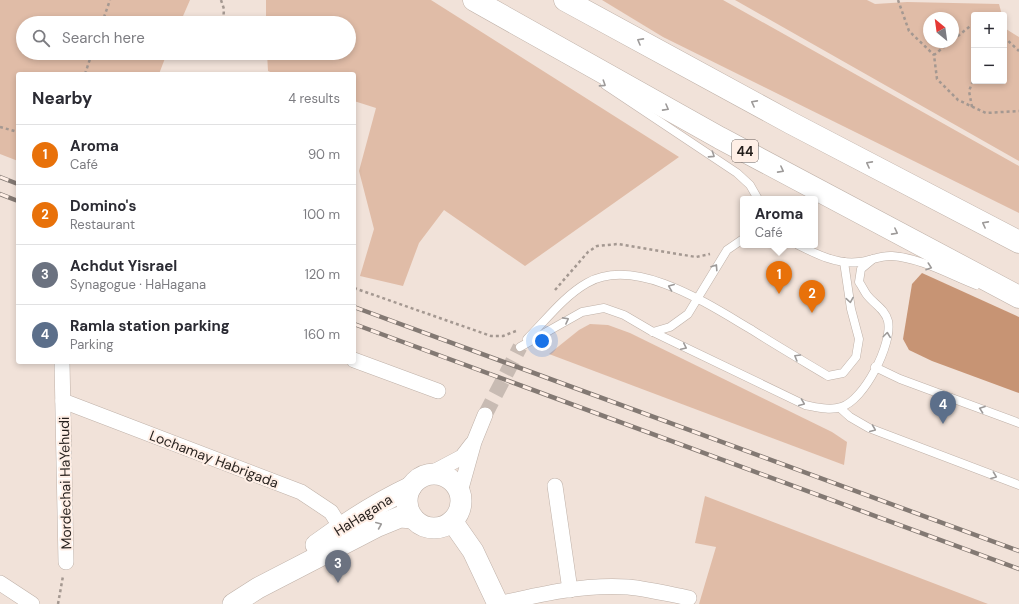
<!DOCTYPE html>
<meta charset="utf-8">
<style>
:root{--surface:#fff;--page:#f7f7f7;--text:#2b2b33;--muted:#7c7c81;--line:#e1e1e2;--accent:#2563eb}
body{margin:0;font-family:"DM Sans",sans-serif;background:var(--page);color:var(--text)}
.controls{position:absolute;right:12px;top:12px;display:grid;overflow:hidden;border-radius:4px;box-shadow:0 2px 6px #0003}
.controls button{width:36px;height:36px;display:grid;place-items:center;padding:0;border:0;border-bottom:1px solid var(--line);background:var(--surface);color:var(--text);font:20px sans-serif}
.compass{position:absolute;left:923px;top:12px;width:36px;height:36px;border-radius:50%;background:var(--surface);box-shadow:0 2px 6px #0003;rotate:331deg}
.you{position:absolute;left:542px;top:341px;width:14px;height:14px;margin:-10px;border:3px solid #fff;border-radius:50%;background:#1a73e8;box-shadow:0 0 0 6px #1a73e833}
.badge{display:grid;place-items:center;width:26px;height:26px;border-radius:50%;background:var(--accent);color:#fff;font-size:13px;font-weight:700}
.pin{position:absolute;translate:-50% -33px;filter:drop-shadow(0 1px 2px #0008)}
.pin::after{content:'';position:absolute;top:21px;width:14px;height:12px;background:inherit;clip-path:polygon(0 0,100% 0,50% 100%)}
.popup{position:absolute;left:740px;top:196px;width:78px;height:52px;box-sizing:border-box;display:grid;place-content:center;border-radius:4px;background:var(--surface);filter:drop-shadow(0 1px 3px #0005);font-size:13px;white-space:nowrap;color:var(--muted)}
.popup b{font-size:15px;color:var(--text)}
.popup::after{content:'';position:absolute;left:50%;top:100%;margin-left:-8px;border:8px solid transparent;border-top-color:var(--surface)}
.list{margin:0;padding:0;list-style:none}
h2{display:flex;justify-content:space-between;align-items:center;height:52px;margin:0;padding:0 16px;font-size:17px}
h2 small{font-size:13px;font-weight:400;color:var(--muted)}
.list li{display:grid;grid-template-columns:26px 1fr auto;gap:12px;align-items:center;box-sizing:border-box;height:60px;padding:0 16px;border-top:1px solid var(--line)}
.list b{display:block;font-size:15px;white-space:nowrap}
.list p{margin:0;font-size:13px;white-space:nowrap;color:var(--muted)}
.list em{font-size:13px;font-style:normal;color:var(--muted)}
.icon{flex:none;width:22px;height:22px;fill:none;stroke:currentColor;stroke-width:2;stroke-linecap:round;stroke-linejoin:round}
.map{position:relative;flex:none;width:1019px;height:604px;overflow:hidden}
.search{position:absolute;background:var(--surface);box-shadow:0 2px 6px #0003;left:16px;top:16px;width:340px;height:44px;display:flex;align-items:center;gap:10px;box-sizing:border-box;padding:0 14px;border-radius:22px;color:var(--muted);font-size:15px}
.panel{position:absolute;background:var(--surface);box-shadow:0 2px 6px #0003;left:16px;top:72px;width:340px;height:292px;border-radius:4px}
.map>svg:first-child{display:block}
.green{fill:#e0bca7;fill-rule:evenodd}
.forest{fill:#c79474}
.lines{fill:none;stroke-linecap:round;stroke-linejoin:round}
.street-tunnel{stroke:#c8bbb3;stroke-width:15;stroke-dasharray:15 8;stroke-linecap:butt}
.lane-casing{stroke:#bfb1a8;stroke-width:9}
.street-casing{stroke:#bfb1a8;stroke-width:16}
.secondary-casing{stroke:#bfb1a8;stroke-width:22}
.highway-casing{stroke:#bfb1a8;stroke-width:23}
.path{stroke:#a49891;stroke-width:2.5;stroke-dasharray:3 3;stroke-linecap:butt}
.lane{stroke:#fff;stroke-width:8}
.street{stroke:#fff;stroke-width:15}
.secondary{stroke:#fff;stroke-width:21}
.highway{stroke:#fff;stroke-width:22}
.rail-casing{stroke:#837973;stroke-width:4.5}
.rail{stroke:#ffefe6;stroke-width:3;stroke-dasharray:9;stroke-linecap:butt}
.oneway{stroke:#9d9a99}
.labels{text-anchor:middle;stroke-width:4;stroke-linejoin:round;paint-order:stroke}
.shield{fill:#ffefe6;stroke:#665d59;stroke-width:1}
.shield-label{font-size:13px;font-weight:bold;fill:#251f1c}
.street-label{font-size:14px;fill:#251f1c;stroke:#ffefe6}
</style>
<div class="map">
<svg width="1019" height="604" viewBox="0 0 1019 604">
<rect width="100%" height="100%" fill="#f1e2d9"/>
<g class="green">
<polygon points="0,0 190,0 180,23 23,23 23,53 167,53 159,74 18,74 18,161 0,154"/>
<polygon points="266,0 431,0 679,157 525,266 444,210 419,243 403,286 360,276 374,229 359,171 376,108 354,101 354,74 275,74 268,71 267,53 349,53 349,23 266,23"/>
<polygon points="602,0 723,0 1019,166 1019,213 663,37"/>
<path d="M735,0h132l8,4 32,-2 92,2 3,11h-28v66h30v-59l2,7 13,8v124zM929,18h24v24h-24z"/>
<polygon points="590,324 608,325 630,333 832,432 847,442 844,465 549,354 579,330"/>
<polygon points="705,496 988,604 699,604 716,547 695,543"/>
</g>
<polygon class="forest" points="922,273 1019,317 1019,393 932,361 909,350 903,339 912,284"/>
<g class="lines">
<polyline class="street-tunnel" points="485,415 520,347"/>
<defs>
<g id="lane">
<polyline points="605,85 737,173 750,185 758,199"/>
<path d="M798,245c18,9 40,20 61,17 11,-1 22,-7 33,-6 29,2 58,19 84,29"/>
<polyline points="653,332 670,327 688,314 727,250 743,239"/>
<path d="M527,339c19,-19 37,-43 60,-56 49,-28 124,23 165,47 25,16 51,31 76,46l15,-3 13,-16 3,-18 -8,-30 -7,-47"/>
<path d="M520,347l62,-35 22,-4 20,7 29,17 152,73c11,2 25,6 36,2 23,-6 52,-64 47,-86 -3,-12 -14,-17 -21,-26 -3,-4 -5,-9 -8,-13l2,-13 12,-10"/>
<polyline points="875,367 900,379 1019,423"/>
<polyline points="840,408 850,417 869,428 1019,485"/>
</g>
<g id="street">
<polyline points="354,360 438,391"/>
<polyline points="62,362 66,562"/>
<polyline points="63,401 301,492 331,512 346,536"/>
<polyline points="428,475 462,457 472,444"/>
<polyline points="555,486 570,590"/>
<polyline points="460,492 474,442 485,415"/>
<polyline points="0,583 32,604"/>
<path d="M498,604c43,-10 86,-20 130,-17 20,2 41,7 61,11"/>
</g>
<g id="secondary">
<circle cx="434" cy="501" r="27"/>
<polyline points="452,521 473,551 498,604"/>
<path d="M316,545c30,-22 61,-42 95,-58"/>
<polyline points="233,604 258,588 378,526 400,517 413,518"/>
</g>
<g id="highway">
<polyline points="474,0 720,138 1019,297"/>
<polyline points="565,0 791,123 1019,242"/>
</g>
</defs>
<use href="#lane" class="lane-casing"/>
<use href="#street" class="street-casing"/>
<use href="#secondary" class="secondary-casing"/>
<use href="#highway" class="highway-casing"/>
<g class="path">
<polyline points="221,0 224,9 223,23"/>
<polyline points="898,0 909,31 934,55"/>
<polyline points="102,23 110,0"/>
<polyline points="1004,37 1019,51"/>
<polyline points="953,40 974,23"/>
<polyline points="950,42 934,55 937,79 958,100 986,113 1019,111"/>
<polyline points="85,74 92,53"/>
<polyline points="972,107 969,91 974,78"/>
<polyline points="0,127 18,132"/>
<polyline points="354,288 491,336 503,336 516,331"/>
<polyline points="555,290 588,252 597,246 618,244 696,257 710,254"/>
<polyline points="58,604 63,576"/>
</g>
<use href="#lane" class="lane"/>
<use href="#street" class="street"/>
<use href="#secondary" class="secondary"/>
<use href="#highway" class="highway"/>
<defs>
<g id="rail">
<polyline points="0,177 18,184"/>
<polyline points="0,194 18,201"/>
<polyline points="354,307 1019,551"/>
<polyline points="354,324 1019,569"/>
</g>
</defs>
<use href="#rail" class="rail-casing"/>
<use href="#rail" class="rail"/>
</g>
<defs><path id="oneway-chevron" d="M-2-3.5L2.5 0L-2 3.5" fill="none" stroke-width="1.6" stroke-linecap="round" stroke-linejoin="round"/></defs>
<g class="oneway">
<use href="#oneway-chevron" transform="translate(640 41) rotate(-151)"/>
<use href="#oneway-chevron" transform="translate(603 84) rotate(33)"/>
<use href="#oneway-chevron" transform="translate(754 103) rotate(-152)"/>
<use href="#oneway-chevron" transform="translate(666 108) rotate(29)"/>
<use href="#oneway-chevron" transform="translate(712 155) rotate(33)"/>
<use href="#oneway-chevron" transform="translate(869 164) rotate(-152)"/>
<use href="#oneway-chevron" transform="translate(781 170) rotate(28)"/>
<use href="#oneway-chevron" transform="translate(985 224) rotate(-152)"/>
<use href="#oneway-chevron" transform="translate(895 232) rotate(28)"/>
<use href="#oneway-chevron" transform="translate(715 267) rotate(-57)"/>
<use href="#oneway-chevron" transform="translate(929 267) rotate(19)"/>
<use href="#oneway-chevron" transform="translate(671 287) rotate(-158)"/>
<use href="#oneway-chevron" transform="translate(850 300) rotate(81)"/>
<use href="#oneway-chevron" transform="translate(566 320) rotate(-28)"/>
<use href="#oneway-chevron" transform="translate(887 335) rotate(-83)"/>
<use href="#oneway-chevron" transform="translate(684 347) rotate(25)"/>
<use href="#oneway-chevron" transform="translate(797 357) rotate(-149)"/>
<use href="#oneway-chevron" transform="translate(802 403) rotate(22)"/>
<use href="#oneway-chevron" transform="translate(982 409) rotate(-160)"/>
<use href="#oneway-chevron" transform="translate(873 429) rotate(22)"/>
<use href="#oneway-chevron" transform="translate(994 476) rotate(21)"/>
<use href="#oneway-chevron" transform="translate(379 525) rotate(-23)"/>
</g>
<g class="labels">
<rect class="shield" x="732" y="140" width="26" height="22" rx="3"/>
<g class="shield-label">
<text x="745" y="156">44</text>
</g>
<g class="street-label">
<text transform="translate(214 459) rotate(21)" y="5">Lochamay Habrigada</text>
<text transform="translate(65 483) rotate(-91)" y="5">Mordechai HaYehudi</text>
<text transform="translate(363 515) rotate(-32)" y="5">HaHagana</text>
</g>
</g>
</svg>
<div class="controls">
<button>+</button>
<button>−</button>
</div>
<svg class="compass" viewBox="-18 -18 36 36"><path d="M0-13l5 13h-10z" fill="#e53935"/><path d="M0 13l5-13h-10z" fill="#7c7c81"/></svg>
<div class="you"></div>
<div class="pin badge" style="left:779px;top:294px;background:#e8710a">1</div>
<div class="popup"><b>Aroma</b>Café</div>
<div class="pin badge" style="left:812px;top:313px;background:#e8710a">2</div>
<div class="pin badge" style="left:338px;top:583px;background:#6b7280">3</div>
<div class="pin badge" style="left:943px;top:424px;background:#5c6f8a">4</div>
<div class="search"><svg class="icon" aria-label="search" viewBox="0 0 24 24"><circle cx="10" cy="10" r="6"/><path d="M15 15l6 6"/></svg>Search here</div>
<section class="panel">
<h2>Nearby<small>4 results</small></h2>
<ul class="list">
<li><span class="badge" style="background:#e8710a">1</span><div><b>Aroma</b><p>Café</p></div><em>90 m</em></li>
<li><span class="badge" style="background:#e8710a">2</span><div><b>Domino's</b><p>Restaurant</p></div><em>100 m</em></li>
<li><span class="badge" style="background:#6b7280">3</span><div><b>Achdut Yisrael</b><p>Synagogue · HaHagana</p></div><em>120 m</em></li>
<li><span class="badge" style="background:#5c6f8a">4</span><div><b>Ramla station parking</b><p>Parking</p></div><em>160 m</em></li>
</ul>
</section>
</div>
